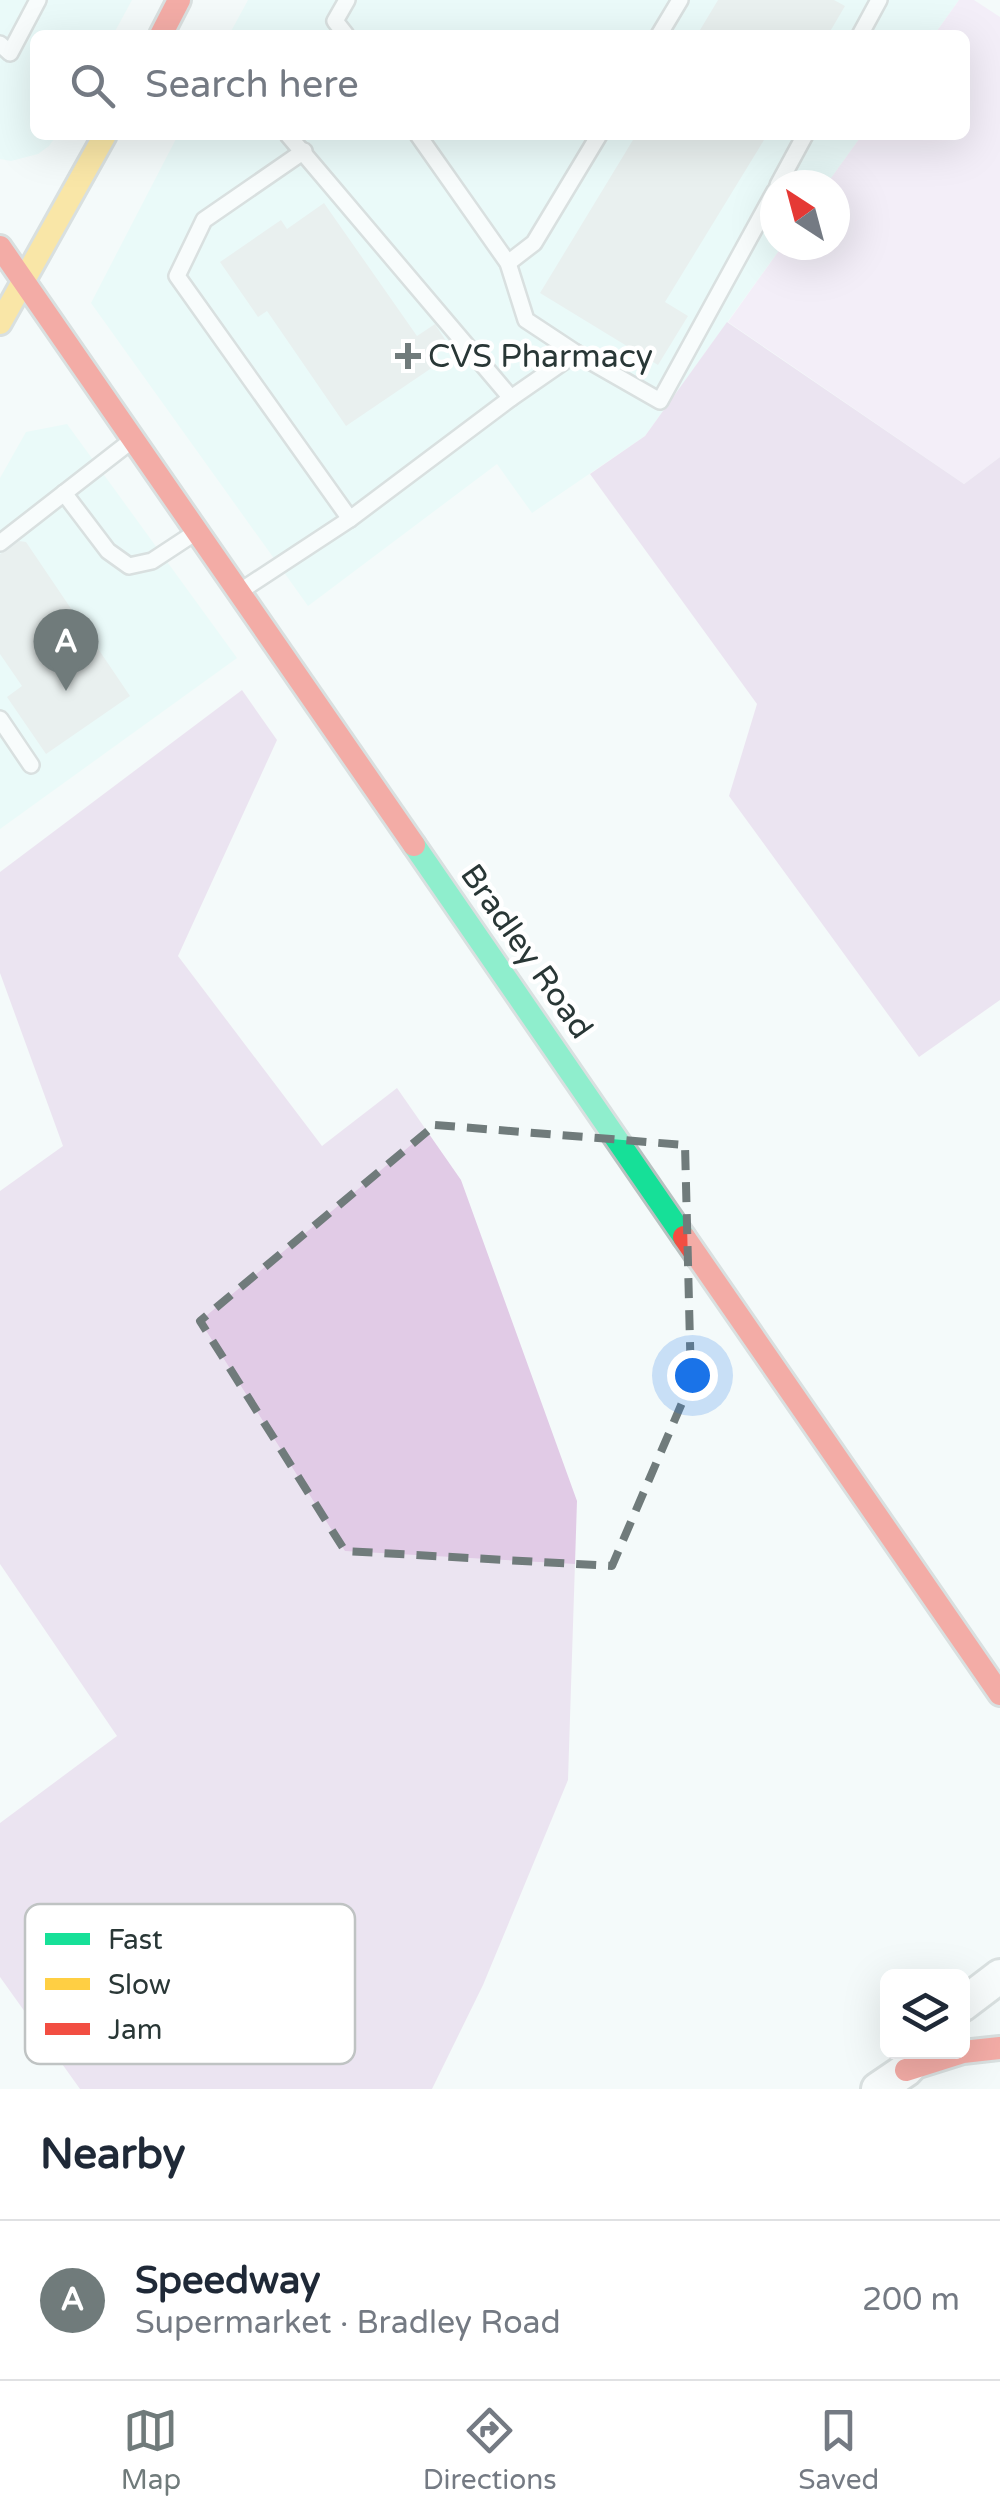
<!DOCTYPE html>
<meta charset="utf-8">
<style>
:root{--surface:#fff;--page:#f2f2f3;--text:#1f2937;--muted:#747a83;--line:#e0e1e3;--accent:#707b7b}
body{margin:0;font-family:"Varela Round",sans-serif;background:var(--page);color:var(--text)}
.controls{position:absolute;right:30px;bottom:30px;display:grid;overflow:hidden;border-radius:15px;box-shadow:0 10px 40px #0002}
.controls button{width:90px;height:90px;display:grid;place-items:center;padding:0;border:0;border-bottom:2px solid var(--line);background:var(--surface);color:var(--text);font:50px sans-serif}
.compass{position:absolute;left:760px;top:170px;width:90px;height:90px;border-radius:50%;background:var(--surface);box-shadow:0 10px 40px #0002;rotate:324deg}
.you{position:absolute;left:692px;top:1375px;width:35px;height:35px;margin:-25px;border:8px solid #fff;border-radius:50%;background:#1a73e8;box-shadow:0 0 0 15px #1a73e833}
.badge{display:grid;place-items:center;width:65px;height:65px;border-radius:50%;background:var(--accent);color:#fff;font-size:32px;font-weight:700}
.pin{position:absolute;translate:-50% -82px;filter:drop-shadow(0 2px 5px #0008)}
.pin::after{content:'';position:absolute;top:52px;width:35px;height:30px;background:inherit;clip-path:polygon(0 0,100% 0,50% 100%)}
.list{margin:0;padding:0;list-style:none}
h2{display:flex;justify-content:space-between;align-items:center;height:130px;margin:0;padding:0 40px;font-size:42px}
h2 small{font-size:32px;font-weight:400;color:var(--muted)}
.list li{display:grid;grid-template-columns:65px 1fr auto;gap:30px;align-items:center;box-sizing:border-box;height:160px;padding:0 40px;border-top:2px solid var(--line)}
.list b{display:block;font-size:38px;white-space:nowrap}
.list p{margin:0;font-size:32px;white-space:nowrap;color:var(--muted)}
.list em{font-size:32px;font-style:normal;color:var(--muted)}
.icon{flex:none;width:55px;height:55px;fill:none;stroke:currentColor;stroke-width:2;stroke-linecap:round;stroke-linejoin:round}
.map{position:relative;flex:none;width:1000px;height:2089px;overflow:hidden}
.search{position:absolute;background:var(--surface);box-shadow:0 10px 40px #0002;left:30px;right:30px;top:30px;height:110px;display:flex;align-items:center;gap:25px;box-sizing:border-box;padding:0 35px;border-radius:15px;color:var(--muted);font-size:38px}
.sheet{height:290px;background:var(--surface)}
nav{display:flex;justify-content:space-around;align-items:center;box-sizing:border-box;height:140px;border-top:2px solid var(--line);background:var(--surface);font-size:28px;color:var(--muted)}
nav a{display:grid;justify-items:center;gap:5px}
nav .on{color:var(--accent)}
.map>svg:first-child{display:block}
.built{fill:#defbf8}
.green{fill:#f1e1f6}
.forest{fill:#e1cbe6}
.building{fill:#dbe4e3}
.lines{fill:none;stroke-linecap:round;stroke-linejoin:round}
.lane-casing{stroke:#b8c1c0;stroke-width:20}
.street-casing{stroke:#b8c1c0;stroke-width:38}
.fast-casing{stroke:#b8c1c0;stroke-width:28}
.slow-casing{stroke:#b8c1c0;stroke-width:28}
.jam-casing{stroke:#b8c1c0;stroke-width:28}
.lane{stroke:#fdfefe;stroke-width:15}
.street{stroke:#fdfefe;stroke-width:32}
.fast{stroke:#16e098;stroke-width:22}
.slow{stroke:#ffcf43;stroke-width:22}
.jam{stroke:#f24e42;stroke-width:22}
.marked{fill:none;stroke:#707b7b;stroke-width:8;stroke-dasharray:20 12;stroke-linejoin:round}
.poi-dot{fill:#707b7b;stroke:#fff;stroke-width:4}
.labels{text-anchor:middle;stroke-width:9;stroke-linejoin:round;paint-order:stroke}
.poi-label{font-size:32px;fill:#293736;stroke:#fff;text-anchor:start}
.street-label{font-size:32px;fill:#293736;stroke:#fff}
.key{fill:#fff;stroke:#bfc3c3;stroke-width:2.5}
.key-label{font-size:28px;fill:#293736}
</style>
<div class="map">
<svg width="1000" height="2089" viewBox="0 0 1000 2089">
<rect width="100%" height="100%" fill="#f4fafa"/>
<g class="built">
<polygon points="0,0 132,0 113,35 35,35 35,135 57,135 49,146 38,154 11,161 0,159"/>
<polygon points="248,0 959,0 934,35 229,35"/>
<polygon points="178,135 862,135 826,185 775,185 775,245 783,245 645,436 532,513 497,464 308,606 91,303"/>
<polygon points="67,424 237,658 0,829 0,478 26,432"/>
</g>
<polygon class="green" points="959,0 974,0 1000,17 1000,457 964,484 728,322 783,245 835,245 835,185 826,185 862,135 965,135 965,35 934,35"/>
<g class="forest">
<polygon points="727,322 964,484 1000,457 1000,1000 919,1057 729,796 757,704 590,474 645,436"/>
<polygon points="242,690 277,740 178,956 322,1146 397,1088 461,1180 577,1501 568,1780 483,1985 432,2089 80,2089 0,1977 0,1823 117,1736 0,1564 0,1191 63,1146 0,973 0,872"/>
</g>
<g class="building">
<polygon points="718,0 834,0 845,6 828,35 697,35"/>
<polygon points="636,135 767,135 665,302 688,316 658,365 540,293"/>
<polygon points="324,203 417,336 435,324 448,344 431,356 436,365 346,426 267,311 258,317 220,262 281,220 287,229"/>
<polygon points="19,541 26,542 130,696 46,754 7,697 22,686 0,654 0,554"/>
</g>
<g class="lines">
<defs>
<g id="lane">
<polyline points="346,35 335,21 347,0"/>
<polyline points="659,35 680,0"/>
<polyline points="860,35 879,0"/>
<polyline points="0,44 10,53 38,0"/>
<polyline points="418,135 508,263 526,320 576,353"/>
<polyline points="304,151 204,220 177,276 350,519"/>
<polyline points="778,185 805,135"/>
<polyline points="508,263 534,243 599,135"/>
<polyline points="511,398 576,353 660,401 775,191"/>
<polyline points="64,493 108,551 129,566 152,561 193,534"/>
<polyline points="0,543 131,441"/>
<polyline points="242,590 350,519 511,398 288,135"/>
<polyline points="0,719 31,765"/>
</g>
<g id="street">
<polyline points="962,2005 1000,1976"/>
<polyline points="878,2089 906,2070 921,2054"/>
</g>
<polyline id="fast" points="414,845 684,1237"/>
<polyline id="slow" points="0,323 105,135"/>
<g id="jam">
<polyline points="161,35 179,0"/>
<polyline points="0,247 414,845"/>
<polyline points="684,1237 1000,1694"/>
<polyline points="906,2070 963,2052 1000,2048"/>
</g>
</defs>
<use href="#lane" class="lane-casing"/>
<use href="#street" class="street-casing"/>
<use href="#fast" class="fast-casing"/>
<use href="#slow" class="slow-casing"/>
<use href="#jam" class="jam-casing"/>
<use href="#lane" class="lane"/>
<use href="#street" class="street"/>
<use href="#fast" class="fast"/>
<use href="#slow" class="slow"/>
<use href="#jam" class="jam"/>
</g>
<path d="M0 0H1000V2089H0ZM435,1125l250,20 6,237 -79,184 -267,-15 -145,-230z" fill="#f4fafa" fill-opacity=".55" fill-rule="evenodd"/>
<path class="marked" d="M435,1125l250,20 6,237 -79,184 -267,-15 -145,-230z"/>
<path class="poi-dot" d="M403 341h10v10h10v10h-10v10h-10v-10h-10v-10h10z"/>
<g class="labels">
<g class="poi-label">
<text x="428" y="367">CVS Pharmacy</text>
</g>
<g class="street-label">
<text transform="translate(527 951) rotate(55)" y="11">Bradley Road</text>
</g>
</g>
<rect x="25" y="1904" width="330" height="160" rx="15" class="key"/>
<rect x="45" y="1933" width="45" height="12" fill="#16e098"/>
<rect x="45" y="1978" width="45" height="12" fill="#ffcf43"/>
<rect x="45" y="2023" width="45" height="12" fill="#f24e42"/>
<g class="key-label">
<text x="108" y="1949">Fast</text>
<text x="108" y="1994">Slow</text>
<text x="108" y="2039">Jam</text>
</g>
</svg>
<div class="controls">
<button><svg class="icon" aria-label="layers" viewBox="0 0 24 24"><path d="M12 4l9 5-9 5-9-5zM3 14l9 5 9-5"/></svg></button>
</div>
<svg class="compass" viewBox="-18 -18 36 36"><path d="M0-13l5 13h-10z" fill="#e53935"/><path d="M0 13l5-13h-10z" fill="#747a83"/></svg>
<div class="you"></div>
<div class="pin badge" style="left:66px;top:691px">A</div>
<div class="search"><svg class="icon" aria-label="search" viewBox="0 0 24 24"><circle cx="10" cy="10" r="6"/><path d="M15 15l6 6"/></svg>Search here</div>
</div>
<section class="sheet">
<h2>Nearby<small></small></h2>
<ul class="list">
<li><span class="badge">A</span><div><b>Speedway</b><p>Supermarket · Bradley Road</p></div><em>200 m</em></li>
</ul>
</section>
<nav>
<a class="on"><svg class="icon" aria-label="map" viewBox="0 0 24 24"><path d="M3 6l6-2 6 2 6-2v14l-6 2-6-2-6 2zM9 4v14M15 6v14"/></svg>Map</a>
<a><svg class="icon" aria-label="directions" viewBox="0 0 24 24"><path d="M12 3l9 9-9 9-9-9zM9 14v-3h6M13 9l2 2-2 2"/></svg>Directions</a>
<a><svg class="icon" aria-label="saved" viewBox="0 0 24 24"><path d="M7 4h10v16l-5-4-5 4z"/></svg>Saved</a>
</nav>
